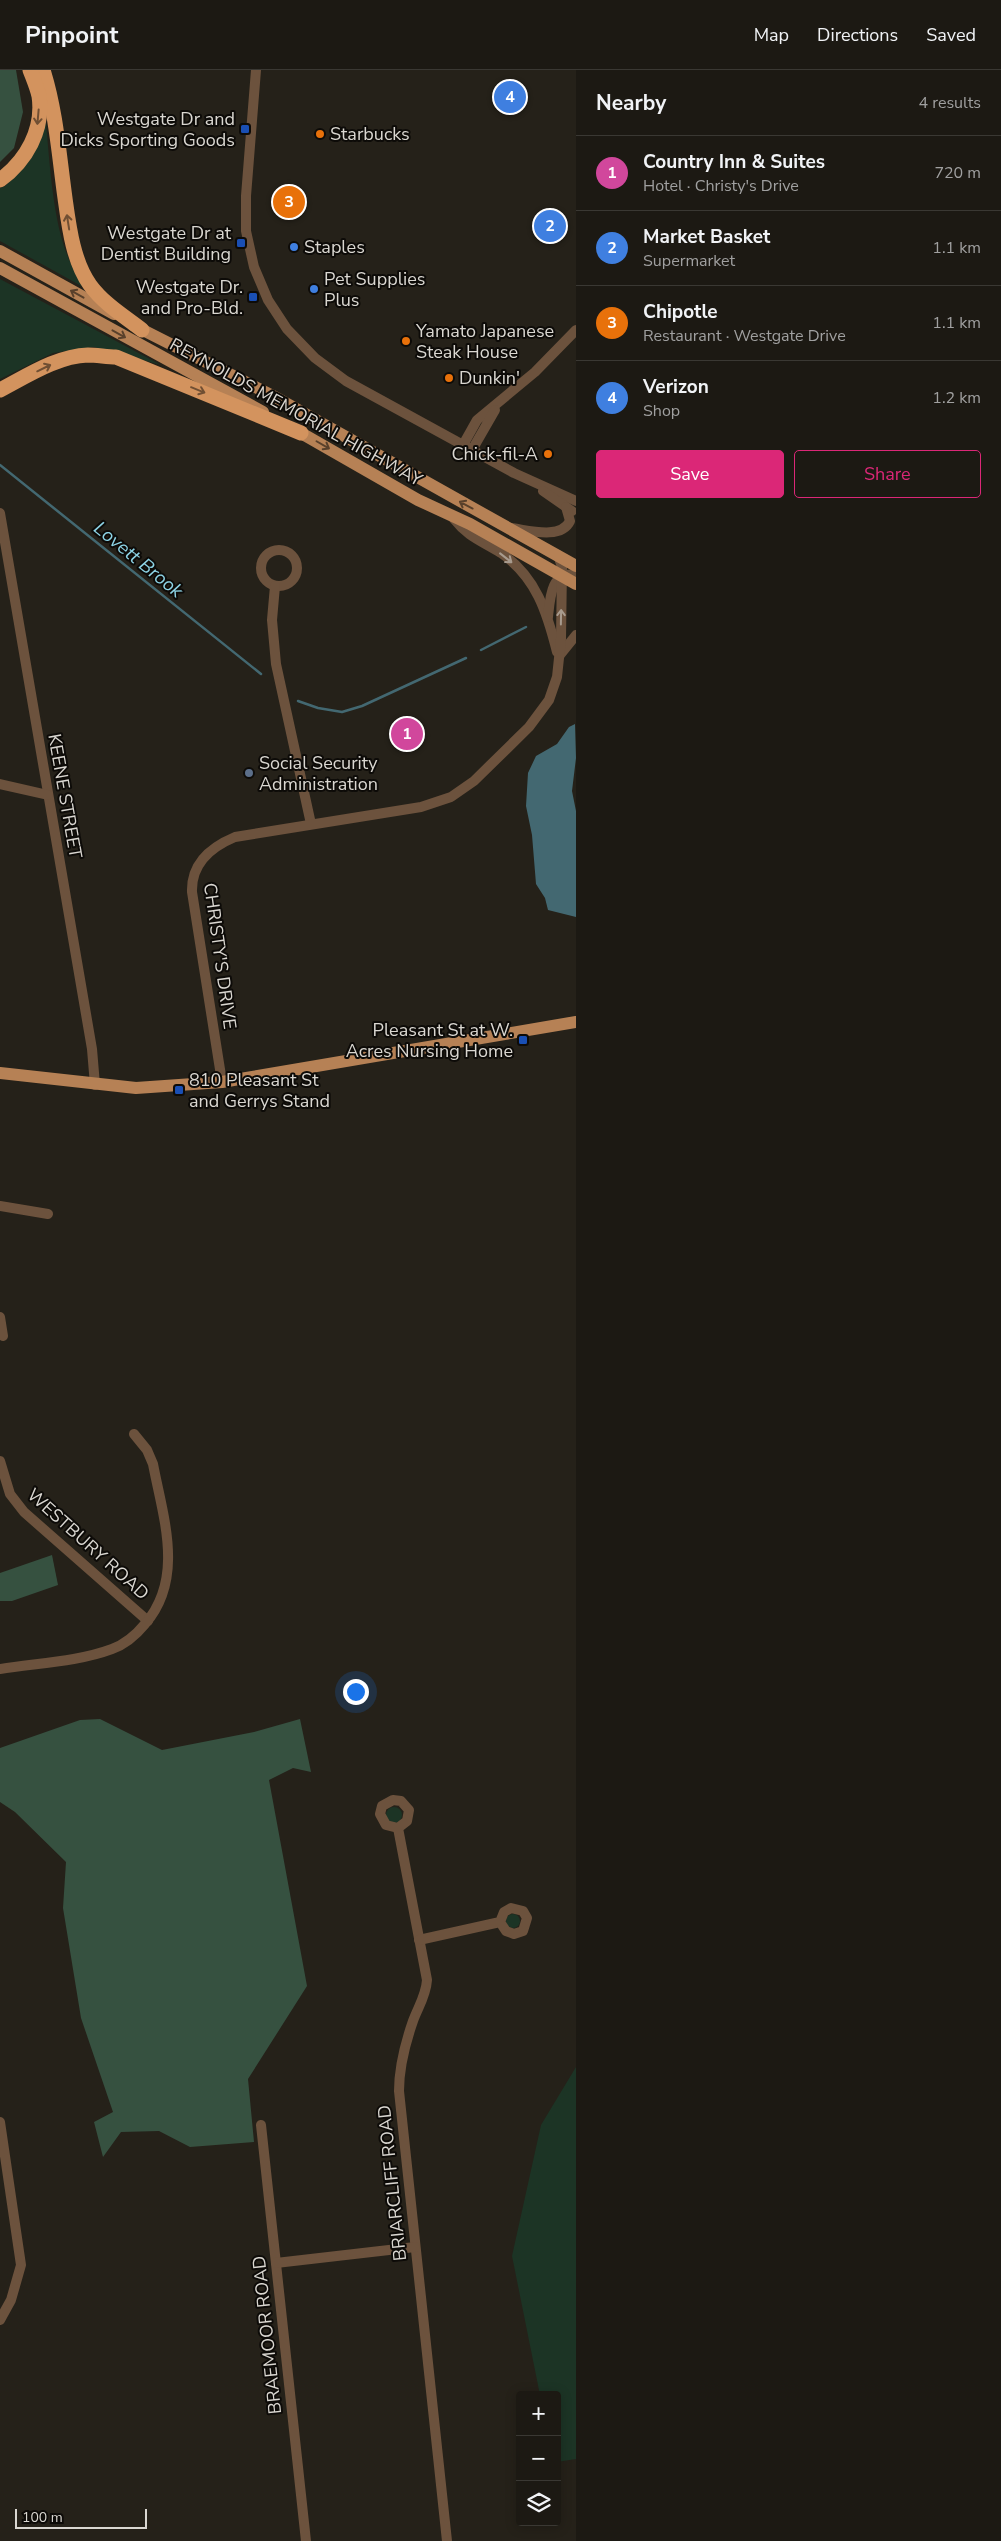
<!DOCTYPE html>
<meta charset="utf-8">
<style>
:root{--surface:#1c1913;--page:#292621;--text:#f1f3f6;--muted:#a0a0a0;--line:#3a3833;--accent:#db2777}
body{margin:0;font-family:"Nunito Sans",sans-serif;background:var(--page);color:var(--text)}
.controls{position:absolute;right:15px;bottom:15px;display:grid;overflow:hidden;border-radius:5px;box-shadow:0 2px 12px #0003}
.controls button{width:45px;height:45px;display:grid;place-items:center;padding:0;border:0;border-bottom:1px solid var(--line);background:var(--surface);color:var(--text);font:25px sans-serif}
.scale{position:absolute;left:15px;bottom:12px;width:132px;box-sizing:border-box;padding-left:5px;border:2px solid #dad7d1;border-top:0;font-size:14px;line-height:18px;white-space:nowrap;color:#dad7d1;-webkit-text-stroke:4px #0d0b08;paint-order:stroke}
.you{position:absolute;left:355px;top:1621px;width:18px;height:18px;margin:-12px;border:4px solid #fff;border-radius:50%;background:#1a73e8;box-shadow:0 0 0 8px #1a73e833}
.badge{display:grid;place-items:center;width:32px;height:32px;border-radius:50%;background:var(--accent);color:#fff;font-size:16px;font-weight:700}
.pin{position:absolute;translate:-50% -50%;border:2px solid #fff;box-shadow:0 1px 5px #0006}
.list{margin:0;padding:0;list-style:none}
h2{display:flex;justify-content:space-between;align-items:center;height:65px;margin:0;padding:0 20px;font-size:21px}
h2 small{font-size:16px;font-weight:400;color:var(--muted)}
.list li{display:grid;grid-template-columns:32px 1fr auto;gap:15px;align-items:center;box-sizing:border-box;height:75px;padding:0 20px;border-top:1px solid var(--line)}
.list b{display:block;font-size:19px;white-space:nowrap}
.list p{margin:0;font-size:16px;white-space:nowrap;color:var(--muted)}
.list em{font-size:16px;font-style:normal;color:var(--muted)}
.actions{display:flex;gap:10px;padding:15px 20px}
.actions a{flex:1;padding:11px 0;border:1px solid var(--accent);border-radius:5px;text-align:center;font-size:18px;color:var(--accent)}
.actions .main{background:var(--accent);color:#fff}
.icon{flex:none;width:28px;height:28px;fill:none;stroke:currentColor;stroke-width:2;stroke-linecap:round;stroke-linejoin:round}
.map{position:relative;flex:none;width:576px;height:2471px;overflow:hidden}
header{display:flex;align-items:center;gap:30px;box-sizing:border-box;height:70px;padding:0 25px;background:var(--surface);border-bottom:1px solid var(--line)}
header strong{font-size:24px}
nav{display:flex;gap:28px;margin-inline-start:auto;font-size:18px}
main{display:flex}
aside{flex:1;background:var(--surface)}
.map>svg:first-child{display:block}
.green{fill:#1c3425}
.forest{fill:#365140}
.water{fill:#436871}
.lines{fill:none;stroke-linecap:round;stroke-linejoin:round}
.stream{stroke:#436871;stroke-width:2.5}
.minor{stroke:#6c523d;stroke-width:10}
.major{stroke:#b68155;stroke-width:12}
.highway{stroke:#d3935e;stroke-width:15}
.oneway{stroke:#704f33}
.oneway2{stroke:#59402b}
.oneway3{stroke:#a89b8e}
.transit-dot{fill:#1a4fb4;stroke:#0d0b08;stroke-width:2}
.food-dot{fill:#e8710a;stroke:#0d0b08;stroke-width:2}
.shop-dot{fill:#3f7fe0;stroke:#0d0b08;stroke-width:2}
.service-dot{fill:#5c6f8a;stroke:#0d0b08;stroke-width:2}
.labels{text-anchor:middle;stroke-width:4;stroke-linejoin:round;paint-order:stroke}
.poi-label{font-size:18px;fill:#dad7d1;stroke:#0d0b08;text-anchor:start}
.street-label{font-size:18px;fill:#dad7d1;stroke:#0d0b08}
.water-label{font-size:19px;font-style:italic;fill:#8dd3e5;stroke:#0d0b08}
</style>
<header>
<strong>Pinpoint</strong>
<nav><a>Map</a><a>Directions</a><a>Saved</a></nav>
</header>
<main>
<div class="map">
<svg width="576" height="2471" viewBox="0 0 576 2471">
<rect width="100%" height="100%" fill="#252119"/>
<g class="green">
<path d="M43,23c6,48 7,121 25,164 4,11 11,21 17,31l-85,-47v-53l5,-2 21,-21z"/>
<polygon points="0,209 161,295 94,277 53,283 0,309"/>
<circle cx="394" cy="1745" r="8"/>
<circle cx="513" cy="1851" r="7"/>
<polygon points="576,1997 576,2389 557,2392 557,2325 540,2325 512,2186 541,2055"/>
</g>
<g class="forest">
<polygon points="0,0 16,0 23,42 14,78 0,92"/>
<polygon points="52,1485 58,1515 12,1531 0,1531 0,1503"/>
<polygon points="100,1649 162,1680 254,1662 300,1649 311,1702 293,1698 269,1710 307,1916 248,2009 254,2072 190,2077 159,2061 121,2062 103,2087 94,2052 113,2042 81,1948 63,1838 66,1792 15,1742 0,1732 0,1678 80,1650"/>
</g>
<polygon class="water" points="575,654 576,688 572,721 576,741 576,847 548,840 545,828 536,814 532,765 526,736 528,703 536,686 557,674 569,657"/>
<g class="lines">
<g class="stream">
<polyline points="0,395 261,604"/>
<polyline points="481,580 526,557"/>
<polyline points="298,631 318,638 342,642 362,636 466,588"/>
</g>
<g class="minor">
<polyline points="256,0 246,126 246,161 254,197 268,230 287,259 315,288 346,311 514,403 576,431"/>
<polyline points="463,375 477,350 535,302 576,260"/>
<polyline points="472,380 495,340"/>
<polyline points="543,421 572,441"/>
<polyline points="0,443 92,979 95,1015"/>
<path d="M454,449c14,18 28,22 47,34 35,24 46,59 56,99"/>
<path d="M511,458c17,2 50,12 59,-7l-4,-14"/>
<circle cx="279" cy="498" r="18"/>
<polyline points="275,516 272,550 276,594 311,754"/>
<path d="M548,547c2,-19 3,-47 28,-42"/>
<polyline points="560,585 576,565"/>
<polyline points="0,714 48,725"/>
<path d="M222,1012l-30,-190c-1,-28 19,-45 43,-55l186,-30 30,-10 23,-16 55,-54 20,-27 8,-23 4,-38 1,-72 -4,-12"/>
<polyline points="0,1136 48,1144"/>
<polyline points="0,1247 3,1266"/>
<polyline points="0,1391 10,1424 24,1442 148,1551"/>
<path d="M0,1599c37,-6 77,-7 112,-20 14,-5 24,-14 33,-25 40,-46 18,-107 8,-160l-6,-14 -13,-16"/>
<path d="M398,1758l-12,-3 -6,-11 2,-8 11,-6 8,1 8,9 -2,11 -9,7 29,152c-1,16 -9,27 -14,41 -8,23 -14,45 -14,70l48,450"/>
<polyline points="419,1870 500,1852 504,1842 511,1838 523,1841 527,1848 523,1861 514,1864 506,1861 500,1852"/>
<polyline points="0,2052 21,2195 11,2230 0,2250"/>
<polyline points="261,2055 306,2471"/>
<polyline points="276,2193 415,2177"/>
</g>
<g class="major">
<polyline points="0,181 114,244"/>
<polyline points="0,198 263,342"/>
<polyline points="133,255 273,326 576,496"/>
<polyline points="294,359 418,430 470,454 576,514"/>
<polyline points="0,1003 136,1018 222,1012 576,952"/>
</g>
<g class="highway">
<path d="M43,0c13,41 16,85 22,128 4,29 8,63 25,87 14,19 34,31 52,45"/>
<path d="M0,110c26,-19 44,-50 39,-84 -2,-9 -6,-18 -9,-26"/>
<path d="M0,320c27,-14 57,-34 88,-35 9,0 19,2 28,2l185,76"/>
</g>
</g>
<defs><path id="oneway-shaft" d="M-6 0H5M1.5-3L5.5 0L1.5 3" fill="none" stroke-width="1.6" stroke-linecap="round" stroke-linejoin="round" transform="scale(1.25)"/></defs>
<g class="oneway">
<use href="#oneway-shaft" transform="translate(38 47) rotate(95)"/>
<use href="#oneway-shaft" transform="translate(68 152) rotate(-99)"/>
<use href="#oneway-shaft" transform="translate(44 298) rotate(-26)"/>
<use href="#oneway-shaft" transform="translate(198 320) rotate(22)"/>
</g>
<g class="oneway2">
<use href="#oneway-shaft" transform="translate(77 224) rotate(-151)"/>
<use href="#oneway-shaft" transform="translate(119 264) rotate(29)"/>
<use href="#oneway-shaft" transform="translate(323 375) rotate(30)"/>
<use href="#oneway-shaft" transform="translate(466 435) rotate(-152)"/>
</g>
<g class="oneway3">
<use href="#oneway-shaft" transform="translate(506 488) rotate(38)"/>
<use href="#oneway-shaft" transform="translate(561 547) rotate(-89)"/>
</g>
<g class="transit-dot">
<rect x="240" y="54" width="10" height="10" rx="2.5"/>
<rect x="236" y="168" width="10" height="10" rx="2.5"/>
<rect x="248" y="222" width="10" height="10" rx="2.5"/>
<rect x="518" y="965" width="10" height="10" rx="2.5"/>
<rect x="174" y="1015" width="10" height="10" rx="2.5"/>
</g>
<g class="food-dot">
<circle cx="320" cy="64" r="5"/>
<circle cx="406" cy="271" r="5"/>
<circle cx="449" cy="308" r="5"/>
<circle cx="548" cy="384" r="5"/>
</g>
<g class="shop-dot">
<circle cx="294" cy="177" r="5"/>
<circle cx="314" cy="219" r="5"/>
</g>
<circle class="service-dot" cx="249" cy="703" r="5"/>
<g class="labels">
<g class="poi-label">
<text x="235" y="55" text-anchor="end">Westgate Dr and<tspan x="235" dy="21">Dicks Sporting Goods</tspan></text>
<text x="330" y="70">Starbucks</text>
<text x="231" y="169" text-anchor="end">Westgate Dr at<tspan x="231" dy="21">Dentist Building</tspan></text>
<text x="304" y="183">Staples</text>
<text x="324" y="215">Pet Supplies<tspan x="324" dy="21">Plus</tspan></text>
<text x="243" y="223" text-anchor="end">Westgate Dr.<tspan x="243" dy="21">and Pro-Bld.</tspan></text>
<text x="416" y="267">Yamato Japanese<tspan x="416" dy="21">Steak House</tspan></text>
<text x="459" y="314">Dunkin'</text>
<text x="538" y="390" text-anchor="end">Chick-fil-A</text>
<text x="259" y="699">Social Security<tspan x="259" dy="21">Administration</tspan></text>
<text x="513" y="966" text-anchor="end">Pleasant St at W.<tspan x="513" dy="21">Acres Nursing Home</tspan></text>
<text x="189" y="1016">810 Pleasant St<tspan x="189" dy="21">and Gerrys Stand</tspan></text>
</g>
<g class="street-label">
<text transform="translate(296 342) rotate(29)" y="6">REYNOLDS MEMORIAL HIGHWAY</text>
<text transform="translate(65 726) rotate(80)" y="6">KEENE STREET</text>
<text transform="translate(220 886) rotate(82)" y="6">CHRISTY'S DRIVE</text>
<text transform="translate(88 1474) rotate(42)" y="6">WESTBURY ROAD</text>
<text transform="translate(392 2113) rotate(-96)" y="6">BRIARCLIFF ROAD</text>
<text transform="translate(267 2265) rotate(-96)" y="6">BRAEMOOR ROAD</text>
</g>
<g class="water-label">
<text transform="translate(139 489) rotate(39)" y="7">Lovett Brook</text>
</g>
</g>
</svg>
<div class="controls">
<button>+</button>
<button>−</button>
<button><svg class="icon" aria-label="layers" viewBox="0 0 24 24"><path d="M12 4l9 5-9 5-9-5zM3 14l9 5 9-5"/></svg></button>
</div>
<div class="scale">100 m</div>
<div class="you"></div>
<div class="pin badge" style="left:407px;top:664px;background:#d1479c">1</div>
<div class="pin badge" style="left:550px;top:156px;background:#3f7fe0">2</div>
<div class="pin badge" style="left:289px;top:132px;background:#e8710a">3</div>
<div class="pin badge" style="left:510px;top:27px;background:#3f7fe0">4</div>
</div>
<aside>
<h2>Nearby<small>4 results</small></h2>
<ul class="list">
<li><span class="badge" style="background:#d1479c">1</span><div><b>Country Inn &amp; Suites</b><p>Hotel · Christy's Drive</p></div><em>720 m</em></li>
<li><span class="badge" style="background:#3f7fe0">2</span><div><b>Market Basket</b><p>Supermarket</p></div><em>1.1 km</em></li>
<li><span class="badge" style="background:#e8710a">3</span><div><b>Chipotle</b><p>Restaurant · Westgate Drive</p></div><em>1.1 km</em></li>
<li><span class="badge" style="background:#3f7fe0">4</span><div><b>Verizon</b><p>Shop</p></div><em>1.2 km</em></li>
</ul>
<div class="actions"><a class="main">Save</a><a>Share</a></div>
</aside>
</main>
